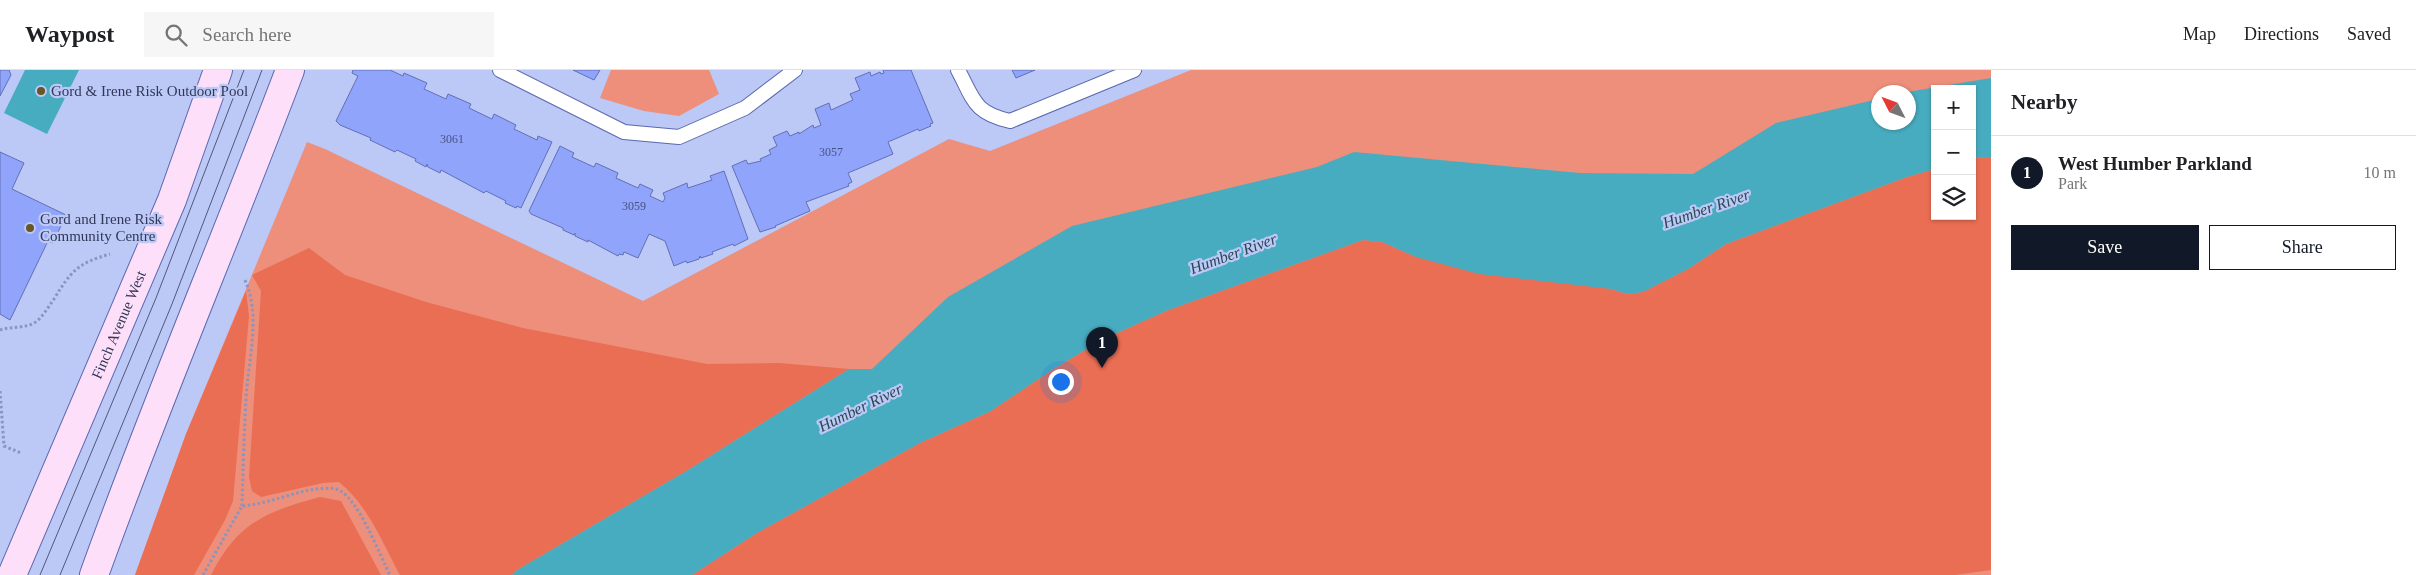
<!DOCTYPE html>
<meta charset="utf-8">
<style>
:root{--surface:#fff;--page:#f6f6f6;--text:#202124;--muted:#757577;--line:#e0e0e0;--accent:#111827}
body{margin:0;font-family:"Times New Roman",serif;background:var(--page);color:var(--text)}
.controls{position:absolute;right:15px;top:15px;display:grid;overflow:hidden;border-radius:0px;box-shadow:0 1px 4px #0004}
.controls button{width:45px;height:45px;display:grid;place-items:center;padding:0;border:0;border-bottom:1px solid var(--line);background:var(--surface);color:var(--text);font:25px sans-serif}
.compass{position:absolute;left:1871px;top:15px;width:45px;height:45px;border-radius:50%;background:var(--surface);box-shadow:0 1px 4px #0004;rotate:312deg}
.you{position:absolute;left:1060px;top:311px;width:18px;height:18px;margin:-12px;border:4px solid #fff;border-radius:50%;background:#1a73e8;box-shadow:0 0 0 8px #1a73e833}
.badge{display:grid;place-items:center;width:32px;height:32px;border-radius:50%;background:var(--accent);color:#fff;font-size:16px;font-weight:700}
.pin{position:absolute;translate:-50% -41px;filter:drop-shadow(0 1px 2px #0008)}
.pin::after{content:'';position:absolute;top:26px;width:18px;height:15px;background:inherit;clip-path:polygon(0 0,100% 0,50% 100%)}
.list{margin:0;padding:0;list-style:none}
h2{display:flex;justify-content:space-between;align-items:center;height:65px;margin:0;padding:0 20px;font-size:21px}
h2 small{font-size:16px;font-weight:400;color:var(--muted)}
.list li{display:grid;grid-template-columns:32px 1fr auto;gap:15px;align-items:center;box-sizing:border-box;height:75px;padding:0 20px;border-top:1px solid var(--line)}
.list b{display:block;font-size:19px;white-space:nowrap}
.list p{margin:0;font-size:16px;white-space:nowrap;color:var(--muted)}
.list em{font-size:16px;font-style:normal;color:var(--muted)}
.actions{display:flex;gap:10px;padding:15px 20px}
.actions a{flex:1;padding:11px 0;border:1px solid var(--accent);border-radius:0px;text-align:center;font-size:18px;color:var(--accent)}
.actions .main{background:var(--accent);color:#fff}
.icon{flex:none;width:28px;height:28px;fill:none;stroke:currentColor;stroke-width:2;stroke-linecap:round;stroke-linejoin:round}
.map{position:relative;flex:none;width:1991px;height:505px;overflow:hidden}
header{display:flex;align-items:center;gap:30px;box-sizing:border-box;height:70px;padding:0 25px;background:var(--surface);border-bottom:1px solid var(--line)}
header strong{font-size:24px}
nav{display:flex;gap:28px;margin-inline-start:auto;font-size:18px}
.search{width:350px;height:45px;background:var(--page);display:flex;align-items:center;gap:12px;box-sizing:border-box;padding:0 18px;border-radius:0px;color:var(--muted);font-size:19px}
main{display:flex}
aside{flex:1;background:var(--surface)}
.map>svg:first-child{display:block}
.green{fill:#ed8f7b;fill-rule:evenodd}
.forest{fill:#ea6e53}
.water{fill:#48acc0}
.building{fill:#90a4fb;stroke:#6170b6}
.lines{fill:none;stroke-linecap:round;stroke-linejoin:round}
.lane-casing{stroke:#5a69ae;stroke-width:16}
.secondary-casing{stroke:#5a69ae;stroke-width:30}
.path{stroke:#8a94bd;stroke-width:3;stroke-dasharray:2.5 2.5;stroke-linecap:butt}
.lane{stroke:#fff;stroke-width:14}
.secondary{stroke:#fedff9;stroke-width:28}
.tram{stroke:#50597b;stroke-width:1}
.poi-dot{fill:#665724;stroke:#bcc8f6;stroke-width:2}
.labels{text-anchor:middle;stroke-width:4.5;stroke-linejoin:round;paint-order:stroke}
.number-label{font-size:12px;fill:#495380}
.poi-label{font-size:15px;fill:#313857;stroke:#bcc8f6;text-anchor:start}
.street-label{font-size:15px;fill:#313857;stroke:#bcc8f6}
.water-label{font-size:16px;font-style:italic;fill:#29484f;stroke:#bcc8f6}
</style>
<header>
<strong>Waypost</strong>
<div class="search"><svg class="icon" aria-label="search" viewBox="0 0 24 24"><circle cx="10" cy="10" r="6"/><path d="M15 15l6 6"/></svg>Search here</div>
<nav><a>Map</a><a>Directions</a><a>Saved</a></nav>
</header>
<main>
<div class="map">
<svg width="1991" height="505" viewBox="0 0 1991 505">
<rect width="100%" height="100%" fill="#bcc8f6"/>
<g class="green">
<polygon points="611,0 709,0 719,24 679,46 644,41 600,28"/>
<path d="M1191,0h800v505h-1856l51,-141 121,-292 18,7 318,152 306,-162 41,12zM1935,19h37v127h-37zM1878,22h30v30h-30z"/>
</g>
<g class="forest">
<polygon points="1991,87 1991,500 1955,505 692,505 757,463 920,373 991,341 1055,298 1104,269 1166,241 1363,170 1382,172 1416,187 1611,219 1627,224 1643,222 1688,199 1726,174 1907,107 1935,99 1935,146 1972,146 1972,88"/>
<path d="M309,178l36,27 81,27 97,26 184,36 72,-1 70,6 -161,101 -171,100 -5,5h-112c-17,-31 -32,-70 -61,-93l-16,1 -62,14 -9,-6 -3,-14 12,-186 -9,-16z"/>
<polygon points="246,221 249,246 233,431 225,450 194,505 135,505 186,364"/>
<path d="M320,427l21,4 40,74h-170c27,-53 55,-63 109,-78z"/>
</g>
<g class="water">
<polygon points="25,0 79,0 47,64 4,43"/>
<polygon points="1991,8 1991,87 1972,88 1972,19 1935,19 1935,99 1907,107 1726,174 1688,199 1643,222 1627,224 1611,219 1479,204 1416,187 1382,172 1363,170 1166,241 1104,269 1055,298 991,341 920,373 757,463 692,505 512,505 517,500 688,400 849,299 872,299 948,227 1072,156 1317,97 1354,82 1580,103 1693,104 1776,53 1878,29 1878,52 1908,52 1907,22"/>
</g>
<g class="building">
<polygon points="0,0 9,0 11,5 0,26"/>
<polygon points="353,0 390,0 403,6 404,3 427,13 424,19 446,29 448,24 471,34 469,38 492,49 494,44 516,55 514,59 537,70 538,66 552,72 521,138 517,136 516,138 505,133 506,131 486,121 484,123 441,100 440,103 428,97 427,94 426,97 415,91 416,89 397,80 395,82 370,70 371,68 340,55 336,51 358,6 352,3"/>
<polygon points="573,0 600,0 594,10"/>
<polygon points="883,0 911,0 933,53 930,54 931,56 919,61 918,59 888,72 893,84 848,103 852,112 848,114 849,116 806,132 810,141 775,156 776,157 760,162 732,96 746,90 748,94 761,91 760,89 771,84 769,80 777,76 773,67 787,61 790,66 799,62 799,64 813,55 814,58 821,55 815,39 829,33 831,40 853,30 850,24 860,20 855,8 870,2 871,6 880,2 881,4 884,3"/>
<polygon points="1012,0 1035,0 1016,8"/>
<polygon points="560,76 574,83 572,87 594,97 596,93 618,103 616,108 638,118 640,114 653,120 650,126 663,132 665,128 663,123 687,113 688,118 712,110 710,106 724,101 748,169 734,176 733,174 712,182 713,184 701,188 700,186 699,189 687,193 686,191 674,196 665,171 649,164 638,188 624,182 623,185 619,184 618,186 588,170 588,172 575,166 575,163 574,165 563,160 563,158 531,144 529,141"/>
<polygon points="0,82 24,93 12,119 66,145 53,173 48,171 10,250 0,244"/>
</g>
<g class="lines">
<defs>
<g id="lane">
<polyline points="500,0 624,62 679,67 745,38 795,0"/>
<path d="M958,0c16,30 16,43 52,51l124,-51"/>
</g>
<g id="secondary">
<path id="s1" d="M12,505l160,-375 46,-130"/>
<path d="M94,505c61,-170 132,-336 196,-505"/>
</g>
</defs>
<use href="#lane" class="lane-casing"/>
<use href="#secondary" class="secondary-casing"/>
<g class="path">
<path d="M0,260c12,-4 27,-1 37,-9 7,-6 12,-15 17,-22 17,-28 24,-36 56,-45"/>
<polyline points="0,321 4,376 21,383"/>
<path d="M242,436c1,-35 2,-71 4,-107 2,-39 16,-84 -2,-121"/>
<path d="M203,505l39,-69c22,-2 42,-10 63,-15 9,-2 22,-4 31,-2 21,5 44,67 54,86"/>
</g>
<use href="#lane" class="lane"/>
<use href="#secondary" class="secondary"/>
<g class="tram">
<polyline points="40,505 156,228 244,0"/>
<polyline points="60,505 172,234 262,0"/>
</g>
</g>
<g class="poi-dot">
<circle cx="41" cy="21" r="5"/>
<circle cx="30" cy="158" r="5"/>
</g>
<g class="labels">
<g class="number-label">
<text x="452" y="73">3061</text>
<text x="831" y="86">3057</text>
<text x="634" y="140">3059</text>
</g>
<g class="poi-label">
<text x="51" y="26">Gord &amp; Irene Risk Outdoor Pool</text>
<text x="40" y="154">Gord and Irene Risk<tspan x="40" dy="17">Community Centre</tspan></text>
</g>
<g class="street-label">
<text dy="5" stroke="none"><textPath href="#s1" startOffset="272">Finch Avenue West</textPath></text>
</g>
<g class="water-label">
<text transform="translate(1706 138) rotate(-19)" y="6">Humber River</text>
<text transform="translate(1233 183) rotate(-20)" y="6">Humber River</text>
<text transform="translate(860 337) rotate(-26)" y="6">Humber River</text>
</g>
</g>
</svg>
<div class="controls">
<button>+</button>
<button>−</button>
<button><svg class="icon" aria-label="layers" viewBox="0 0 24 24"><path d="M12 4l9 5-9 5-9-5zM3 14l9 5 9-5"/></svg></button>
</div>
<svg class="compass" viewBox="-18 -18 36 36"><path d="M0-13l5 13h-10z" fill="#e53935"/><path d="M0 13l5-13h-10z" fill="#757577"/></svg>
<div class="you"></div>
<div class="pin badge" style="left:1102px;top:298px">1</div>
</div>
<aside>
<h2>Nearby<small></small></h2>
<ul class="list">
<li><span class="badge">1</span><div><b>West Humber Parkland</b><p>Park</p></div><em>10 m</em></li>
</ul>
<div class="actions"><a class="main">Save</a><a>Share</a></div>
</aside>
</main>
